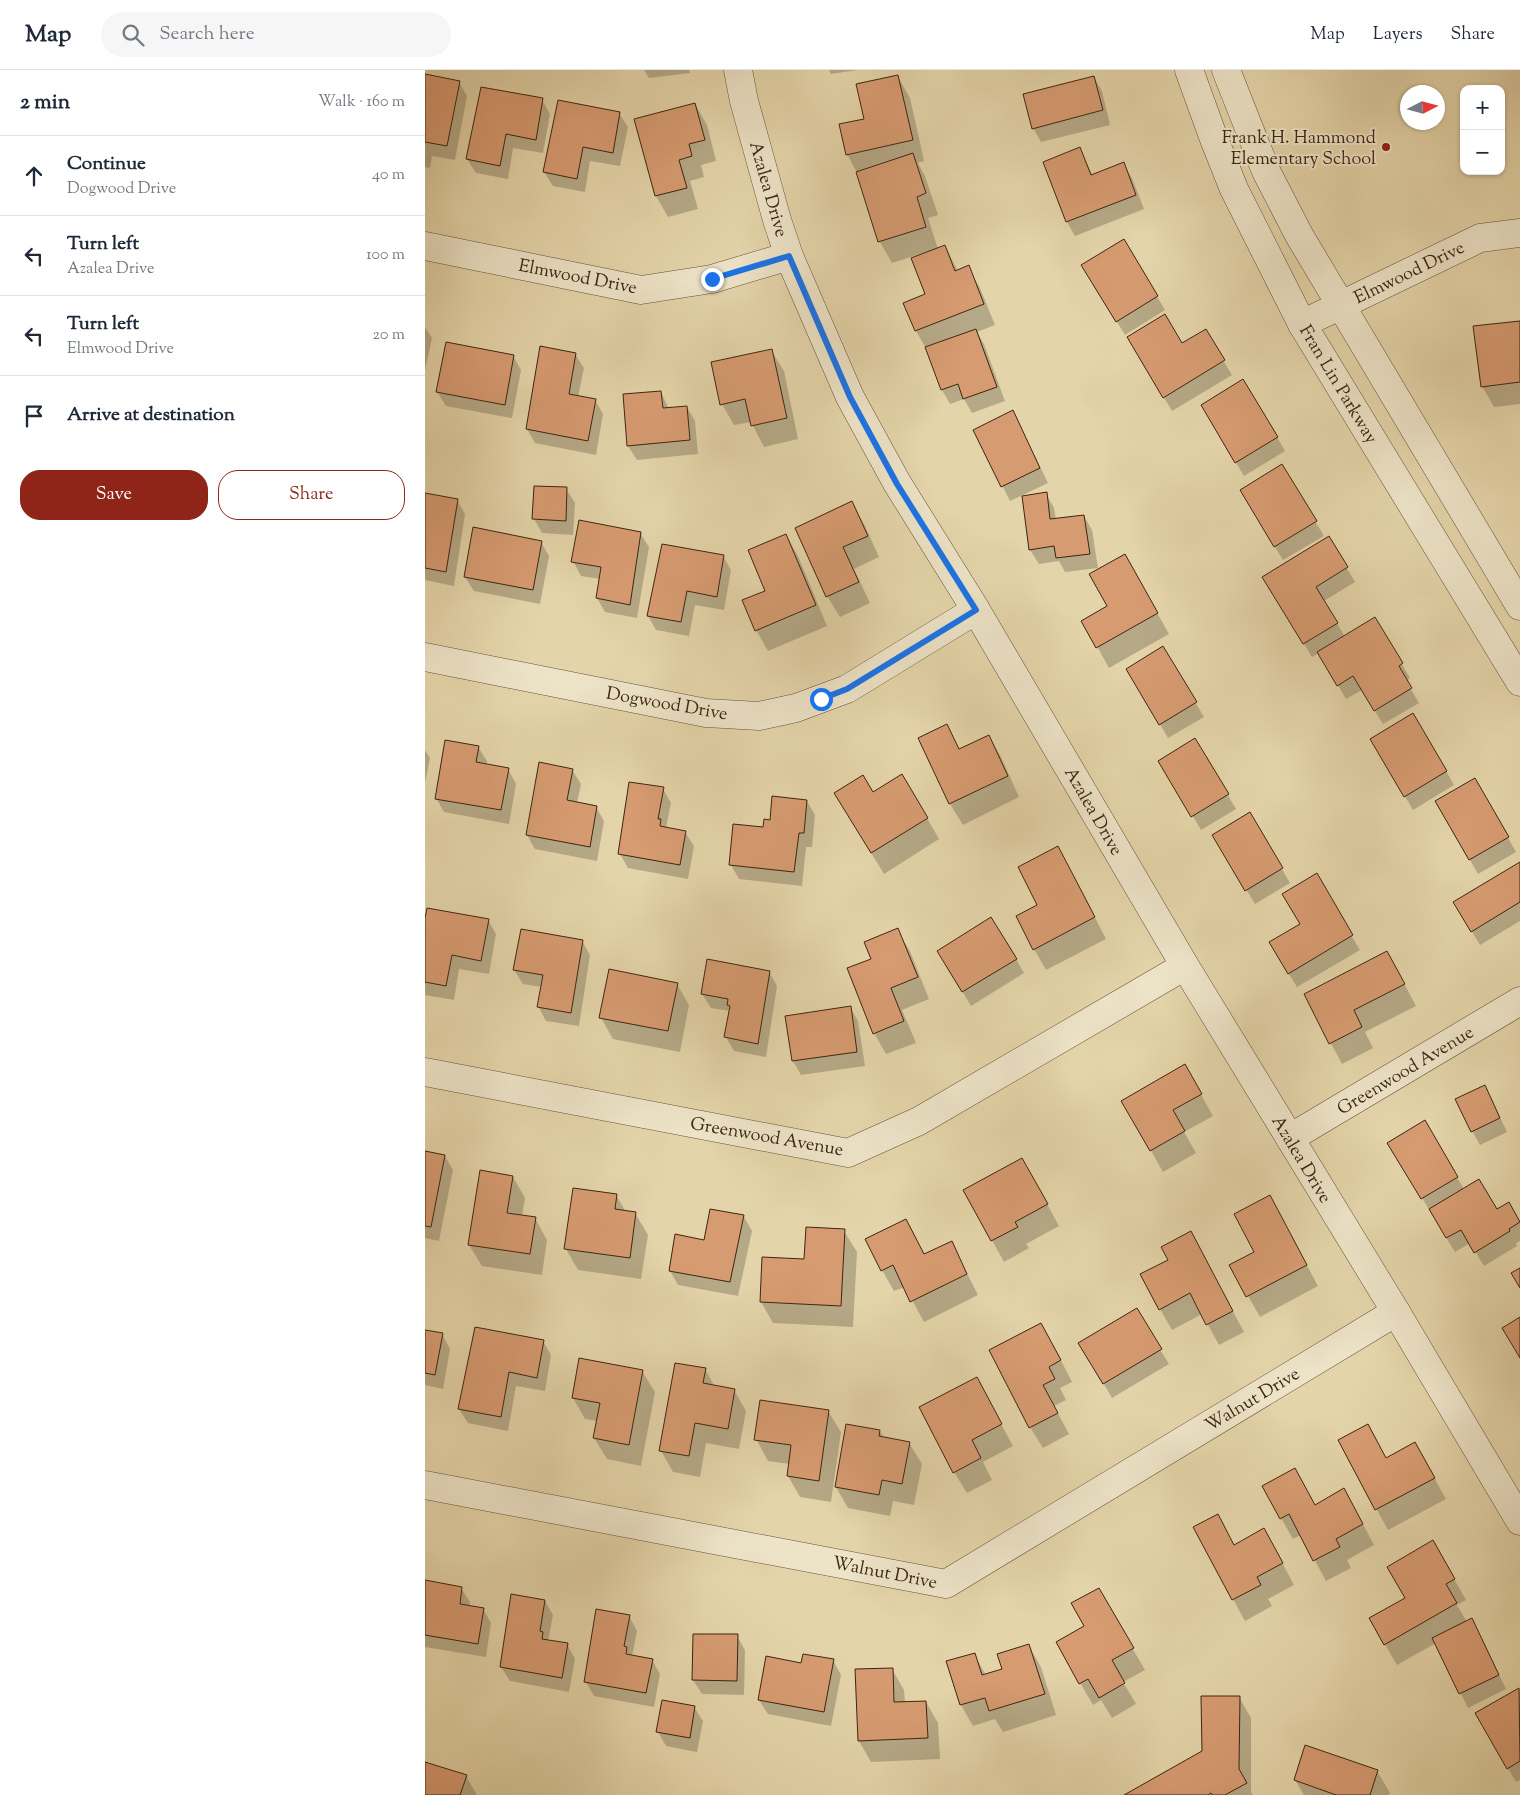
<!DOCTYPE html>
<meta charset="utf-8">
<style>
:root{--surface:#fff;--page:#f6f6f7;--text:#1f2937;--muted:#747a83;--line:#e0e1e3;--accent:#8f2418}
body{margin:0;font-family:"Sorts Mill Goudy",serif;background:var(--page);color:var(--text)}
.controls{position:absolute;right:15px;top:15px;display:grid;overflow:hidden;border-radius:10px;box-shadow:0 1px 4px #0004}
.controls button{width:45px;height:45px;display:grid;place-items:center;padding:0;border:0;border-bottom:1px solid var(--line);background:var(--surface);color:var(--text);font:25px sans-serif}
.compass{position:absolute;left:975px;top:15px;width:45px;height:45px;border-radius:50%;background:var(--surface);box-shadow:0 1px 4px #0004;rotate:84deg}
.stop{position:absolute;width:15px;height:15px;margin:-11px;border:4px solid #1a73e8;border-radius:50%;background:#fff}
.stop.end{background:#1a73e8;border-color:#fff;box-shadow:0 1px 5px #0008}
.list{margin:0;padding:0;list-style:none}
h2{display:flex;justify-content:space-between;align-items:center;height:65px;margin:0;padding:0 20px;font-size:21px}
h2 small{font-size:16px;font-weight:400;color:var(--muted)}
.list li{display:grid;grid-template-columns:32px 1fr auto;gap:15px;align-items:center;box-sizing:border-box;height:80px;padding:0 20px;border-top:1px solid var(--line)}
.list b{display:block;font-size:19px;white-space:nowrap}
.list p{margin:0;font-size:16px;white-space:nowrap;color:var(--muted)}
.list em{font-size:16px;font-style:normal;color:var(--muted)}
.actions{display:flex;gap:10px;padding:15px 20px}
.actions a{flex:1;padding:11px 0;border:1px solid var(--accent);border-radius:20px;text-align:center;font-size:18px;color:var(--accent)}
.actions .main{background:var(--accent);color:#fff}
.icon{flex:none;width:28px;height:28px;fill:none;stroke:currentColor;stroke-width:2;stroke-linecap:round;stroke-linejoin:round}
.map{position:relative;flex:none;width:1095px;height:1725px;overflow:hidden}
header{display:flex;align-items:center;gap:30px;box-sizing:border-box;height:70px;padding:0 25px;background:var(--surface);border-bottom:1px solid var(--line)}
header strong{font-size:24px}
nav{display:flex;gap:28px;margin-inline-start:auto;font-size:18px}
.search{width:350px;height:45px;background:var(--page);display:flex;align-items:center;gap:12px;box-sizing:border-box;padding:0 18px;border-radius:28px;color:var(--muted);font-size:19px}
main{display:flex}
aside{flex:1;background:var(--surface)}
.map>svg:first-child{display:block}
.shadow{fill:#0003}
.building{fill:#d79b71;stroke:#3d2511}
.lines{fill:none;stroke-linecap:round;stroke-linejoin:round}
.minor-casing{stroke:#675137;stroke-width:29}
.minor{stroke:#ede3c7;stroke-width:28}
.route{stroke:#1a73e8;stroke-width:6}
.poi-dot{fill:#8f2418;stroke:#ede3c7;stroke-width:2}
.labels{text-anchor:middle;stroke-width:4;stroke-linejoin:round;paint-order:stroke}
.poi-label{font-size:18px;fill:#3d2511;stroke:#ede3c7;text-anchor:end}
.street-label{font-size:18px;fill:#3d2511;stroke:#ede3c7}
</style>
<header>
<strong>Map</strong>
<div class="search"><svg class="icon" aria-label="search" viewBox="0 0 24 24"><circle cx="10" cy="10" r="6"/><path d="M15 15l6 6"/></svg>Search here</div>
<nav><a>Map</a><a>Layers</a><a>Share</a></nav>
</header>
<main>
<aside>
<h2>2 min<small>Walk · 160 m</small></h2>
<ul class="list">
<li><svg class="icon" aria-label="ahead" viewBox="0 0 24 24"><path d="M12 20V5M6 11l6-6 6 6"/></svg><div><b>Continue</b><p>Dogwood Drive</p></div><em>40 m</em></li>
<li><svg class="icon" aria-label="left" viewBox="0 0 24 24"><path d="M17 20v-9H6M10 6l-5 5 5 5"/></svg><div><b>Turn left</b><p>Azalea Drive</p></div><em>100 m</em></li>
<li><svg class="icon" aria-label="left" viewBox="0 0 24 24"><path d="M17 20v-9H6M10 6l-5 5 5 5"/></svg><div><b>Turn left</b><p>Elmwood Drive</p></div><em>20 m</em></li>
<li><svg class="icon" aria-label="arrive" viewBox="0 0 24 24"><path d="M6 21V4h12l-3 4 3 4H6"/></svg><div><b>Arrive at destination</b></div></li>
</ul>
<div class="actions"><a class="main">Save</a><a>Share</a></div>
</aside>
<div class="map">
<svg width="1095" height="1725" viewBox="0 0 1095 1725">
<rect width="100%" height="100%" fill="#e4d4a9"/>
<filter id="stains"><feTurbulence type="fractalNoise" baseFrequency=".004" numOctaves="4"/><feColorMatrix values="0 0 0 0 .2 0 0 0 0 .09 0 0 0 0 .02 0 0 0 .5 -.17"/></filter>
<radialGradient id="worn" r=".72"><stop offset=".6" stop-color="#630" stop-opacity="0"/><stop offset="1" stop-color="#630" stop-opacity=".3"/></radialGradient>
<g class="shadow">
<polygon points="219,0 264,0 265,3 224,8"/>
<polygon points="404,0 432,0 406,4"/>
<polygon points="0,5 34,12 42,26 30,90 7,86 5,98 0,97"/>
<polygon points="473,7 485,28 499,91 493,93 500,106 513,145 503,148 513,179 520,176 533,201 543,197 555,218 570,255 552,262 559,274 580,331 547,343 539,329 525,334 517,320 503,282 491,261 480,234 502,225 501,182 467,193 455,172 432,103 422,84 441,50"/>
<polygon points="669,7 677,21 685,55 616,72 608,58"/>
<polygon points="117,30 125,44 118,83 88,78 83,109 51,103 42,89"/>
<polygon points="270,34 282,55 291,91 276,95 279,107 265,111 273,139 243,147 231,126 211,50"/>
<polygon points="194,43 203,57 195,96 165,91 160,122 128,116 119,102"/>
<polygon points="655,79 668,106 698,94 707,108 719,139 650,166 642,152 619,93"/>
<polygon points="699,171 740,240 700,265 666,209"/>
<polygon points="1095,253 1095,334 1069,337 1057,316"/>
<polygon points="0,257 7,268 0,300"/>
<polygon points="780,261 807,305 747,341 703,268 757,275"/>
<polygon points="116,277 150,284 159,298 153,327 170,330 178,344 171,385 110,373 102,359"/>
<polygon points="346,280 359,301 373,369 339,377 326,352 309,355 297,334"/>
<polygon points="88,286 96,300 87,348 21,336 12,322"/>
<polygon points="236,322 244,339 262,337 270,351 273,384 212,390 203,376"/>
<polygon points="777,336 852,367 860,381 819,406"/>
<polygon points="595,356 623,413 585,431 550,360"/>
<polygon points="857,396 899,466 858,490 816,421"/>
<polygon points="111,417 141,419 150,433 148,465 117,463 109,449"/>
<polygon points="0,424 32,430 40,444 29,516 0,510"/>
<polygon points="621,424 629,438 631,450 659,446 667,460 673,498 640,502 634,491 614,494 605,480"/>
<polygon points="427,433 439,454 454,487 429,499 445,533 415,547 402,526"/>
<polygon points="215,463 224,477 212,548 180,542 172,528 175,509 156,506 148,491"/>
<polygon points="361,465 373,486 402,556 343,581 331,560 342,521"/>
<polygon points="904,468 930,512 899,531 920,567 950,549 985,608 981,611 994,633 958,654 937,620 921,629 894,583 887,587 847,521"/>
<polygon points="116,472 124,486 115,534 49,521 40,507"/>
<polygon points="298,486 306,500 299,540 270,535 264,566 231,560 223,546"/>
<polygon points="711,506 744,564 684,598 658,551 684,536"/>
<polygon points="738,578 779,647 743,668 703,599"/>
<polygon points="522,656 535,680 564,666 576,687 594,727 538,755 525,734 494,669"/>
<polygon points="770,670 811,739 776,760 735,691"/>
<polygon points="947,670 1021,701 1029,715 988,740"/>
<polygon points="53,677 62,691 61,695 83,699 91,714 84,754 19,742 11,728"/>
<polygon points="0,680 5,688 0,713"/>
<polygon points="147,700 156,714 152,733 171,737 179,751 172,791 110,779 102,765"/>
<polygon points="1050,710 1091,782 1053,804 1012,732"/>
<polygon points="238,719 246,733 241,758 260,762 269,776 263,809 203,798 195,784"/>
<polygon points="448,724 502,748 514,769 459,804 423,745"/>
<polygon points="382,731 390,745 387,777 381,777 377,816 314,809 306,795 346,751"/>
<polygon points="824,744 865,813 830,834 789,765"/>
<polygon points="1095,793 1095,851 1055,875 1030,833"/>
<polygon points="645,799 681,869 621,900 609,879 614,836"/>
<polygon points="891,805 935,880 872,917 845,873 876,854"/>
<polygon points="63,850 71,864 64,904 34,899 29,930 0,925 0,853"/>
<polygon points="472,860 485,881 504,929 477,940 491,973 461,984 449,963 447,889"/>
<polygon points="157,871 165,885 154,956 121,951 113,936 117,917 98,914 89,900"/>
<polygon points="513,881 591,889 599,903 546,936"/>
<polygon points="344,902 352,916 341,987 309,981 301,967 305,941 286,938 277,924"/>
<polygon points="974,904 991,936 940,962 948,978 917,994 880,925"/>
<polygon points="252,914 264,935 255,982 188,969 176,948"/>
<polygon points="425,937 433,951 440,996 376,1005 368,991"/>
<polygon points="760,996 788,1046 759,1062 771,1083 738,1102 698,1031"/>
<polygon points="1067,1031 1082,1062 1055,1075 1047,1061"/>
<polygon points="999,1052 1039,1119 1072,1141 1084,1134 1095,1153 1095,1171 1091,1173 1092,1176 1059,1196 1045,1173 1030,1182 964,1074"/>
<polygon points="0,1082 20,1086 28,1100 14,1171 0,1168"/>
<polygon points="88,1107 100,1128 97,1146 110,1148 122,1170 117,1205 57,1196 44,1175"/>
<polygon points="609,1110 634,1156 601,1174 604,1178 579,1192 540,1121"/>
<polygon points="191,1125 201,1142 210,1143 223,1165 216,1209 153,1200 141,1179"/>
<polygon points="319,1147 327,1161 313,1226 253,1215 245,1201 280,1171"/>
<polygon points="856,1147 893,1216 835,1247 806,1196 830,1183"/>
<polygon points="481,1151 500,1185 526,1172 553,1225 499,1252 480,1217 469,1221 457,1200"/>
<polygon points="419,1161 432,1182 428,1257 348,1253 336,1232 338,1188 380,1190"/>
<polygon points="766,1163 819,1262 794,1275 777,1244 747,1260 735,1239 744,1190"/>
<polygon points="711,1240 744,1294 687,1328 655,1273"/>
<polygon points="0,1261 17,1264 25,1279 18,1319 0,1315"/>
<polygon points="118,1271 126,1285 120,1321 91,1316 83,1361 43,1353 34,1339"/>
<polygon points="628,1275 647,1312 635,1318 641,1330 629,1336 644,1364 618,1378 605,1357"/>
<polygon points="280,1299 290,1317 309,1320 321,1341 314,1379 281,1373 275,1407 248,1402 236,1381"/>
<polygon points="217,1301 230,1322 216,1396 182,1389 169,1368 173,1351 160,1349 148,1328"/>
<polygon points="563,1330 588,1376 558,1392 567,1410 542,1423 529,1402"/>
<polygon points="403,1341 416,1362 406,1432 375,1427 363,1406 365,1394 343,1391 331,1369"/>
<polygon points="422,1355 455,1361 459,1368 484,1373 497,1394 489,1435 468,1431 465,1446 423,1438 411,1417"/>
<polygon points="914,1371 961,1389 1002,1395 1021,1429 963,1460"/>
<polygon points="838,1416 890,1436 931,1441 949,1475 922,1490 926,1498 901,1511 876,1465 868,1469"/>
<polygon points="769,1458 809,1476 851,1481 869,1515 843,1529 847,1536 820,1551"/>
<polygon points="1008,1472 1041,1530 1032,1535 1042,1552 1054,1564 1081,1619 1043,1638 1011,1573 972,1595 945,1549 981,1528"/>
<polygon points="0,1512 36,1518 45,1532 44,1537 58,1539 66,1553 61,1587 0,1577"/>
<polygon points="673,1519 720,1600 698,1612 711,1634 687,1648 676,1630 668,1635 632,1573 661,1556"/>
<polygon points="120,1531 128,1545 123,1571 142,1574 150,1589 144,1622 85,1611 76,1597"/>
<polygon points="204,1546 212,1561 207,1586 227,1590 235,1604 229,1637 169,1626 161,1612"/>
<polygon points="312,1566 320,1580 319,1625 277,1624 268,1610"/>
<polygon points="604,1576 616,1597 631,1645 578,1662 570,1649 548,1656 536,1635 523,1592 549,1584 561,1605 579,1599"/>
<polygon points="408,1590 416,1605 406,1656 343,1644 334,1630"/>
<polygon points="467,1599 479,1620 480,1633 501,1632 513,1653 515,1689 446,1692 434,1671"/>
<polygon points="1093,1620 1095,1622 1095,1710 1091,1712 1052,1643"/>
<polygon points="814,1627 826,1648 826,1722 828,1725 701,1725 778,1682"/>
<polygon points="269,1637 278,1651 272,1682 241,1676 233,1662"/>
<polygon points="0,1693 41,1706 52,1725 0,1725"/>
<polygon points="952,1701 965,1723 964,1725 879,1725 870,1710"/>
</g>
<g class="building">
<polygon points="0,4 35,11 22,76 0,72"/>
<polygon points="473,5 488,70 421,85 414,54 439,49 431,14"/>
<polygon points="669,6 678,40 607,59 598,24"/>
<polygon points="56,17 118,28 111,70 81,64 75,96 41,89"/>
<polygon points="133,30 195,42 188,83 158,77 152,109 118,102"/>
<polygon points="270,33 280,70 264,74 267,86 254,90 262,118 230,126 209,49"/>
<polygon points="655,77 666,105 699,92 711,125 641,152 618,92"/>
<polygon points="488,83 501,123 492,127 501,157 453,172 431,102"/>
<polygon points="699,169 733,226 691,252 656,195"/>
<polygon points="520,175 530,201 544,195 559,234 490,261 478,233 500,224 486,188"/>
<polygon points="740,244 757,273 781,259 800,290 738,328 702,267"/>
<polygon points="1095,251 1095,312 1056,317 1048,256"/>
<polygon points="551,259 572,317 538,329 533,314 516,320 500,277"/>
<polygon points="21,272 89,285 80,335 11,322"/>
<polygon points="115,276 151,283 144,324 171,329 163,371 101,359"/>
<polygon points="347,279 362,348 326,356 320,329 295,335 286,292"/>
<polygon points="818,309 853,367 810,393 776,335"/>
<polygon points="236,321 238,338 262,336 265,370 202,376 198,324"/>
<polygon points="588,340 615,398 576,417 548,360"/>
<polygon points="857,394 892,451 849,477 815,420"/>
<polygon points="109,416 142,417 141,451 107,449"/>
<polygon points="622,422 625,449 659,445 665,484 631,488 629,476 604,480 597,426"/>
<polygon points="0,423 33,429 21,502 0,498"/>
<polygon points="427,431 443,466 418,477 434,512 401,527 370,458"/>
<polygon points="154,450 216,462 205,535 171,528 176,497 146,492"/>
<polygon points="48,457 117,471 108,520 39,507"/>
<polygon points="361,464 391,535 330,561 317,530 340,521 323,480"/>
<polygon points="904,466 923,497 891,517 913,553 878,574 837,507"/>
<polygon points="237,474 299,485 292,527 262,521 256,552 222,546"/>
<polygon points="700,484 733,543 671,578 656,551 682,536 664,504"/>
<polygon points="950,547 978,593 974,596 987,618 949,641 928,606 912,616 892,582"/>
<polygon points="738,576 772,632 734,655 701,599"/>
<polygon points="988,643 1022,701 979,727 945,669"/>
<polygon points="522,654 534,679 564,665 583,706 524,734 493,668"/>
<polygon points="770,668 804,724 766,747 733,691"/>
<polygon points="20,670 54,676 51,692 84,698 76,740 10,729"/>
<polygon points="114,692 148,699 142,730 172,736 165,777 101,765"/>
<polygon points="477,704 503,748 446,783 409,723 438,705 448,722"/>
<polygon points="1050,708 1084,767 1044,790 1010,731"/>
<polygon points="204,712 239,717 233,749 236,749 235,756 261,761 255,795 193,784"/>
<polygon points="347,726 382,730 379,763 374,763 369,802 304,795 308,754 338,757 339,749 345,750"/>
<polygon points="825,742 858,798 820,821 787,765"/>
<polygon points="633,776 670,847 608,880 591,846 612,835 593,797"/>
<polygon points="1095,792 1095,832 1046,862 1028,832"/>
<polygon points="892,803 928,865 863,904 844,872 875,854 857,824"/>
<polygon points="2,838 64,849 56,891 27,885 21,916 0,912 0,848"/>
<polygon points="566,847 592,889 537,922 512,881"/>
<polygon points="473,858 493,907 466,918 479,951 448,964 422,898 446,889 439,872"/>
<polygon points="96,859 158,870 146,943 112,937 118,905 88,900"/>
<polygon points="962,881 980,914 929,940 937,957 904,974 879,924"/>
<polygon points="282,889 345,901 333,974 299,967 305,936 302,935 303,929 276,924"/>
<polygon points="184,899 253,913 243,961 174,948"/>
<polygon points="426,936 432,982 367,991 360,946"/>
<polygon points="760,994 777,1024 748,1040 760,1061 725,1081 696,1031"/>
<polygon points="1060,1015 1075,1048 1046,1062 1030,1029"/>
<polygon points="1000,1050 1033,1107 996,1129 962,1073"/>
<polygon points="0,1081 20,1085 6,1157 0,1156"/>
<polygon points="597,1088 623,1134 590,1152 593,1157 566,1171 538,1120"/>
<polygon points="55,1100 88,1106 82,1143 111,1147 105,1184 43,1175"/>
<polygon points="1054,1109 1072,1139 1084,1132 1095,1152 1084,1159 1085,1161 1049,1183 1036,1160 1021,1168 1004,1139"/>
<polygon points="148,1118 192,1124 190,1139 211,1142 205,1188 139,1179"/>
<polygon points="845,1125 882,1195 821,1227 804,1195 829,1182 809,1144"/>
<polygon points="285,1139 319,1145 305,1212 244,1201 250,1164 279,1170"/>
<polygon points="481,1149 499,1184 527,1171 542,1204 485,1232 468,1195 456,1201 440,1169"/>
<polygon points="381,1157 420,1159 416,1236 335,1232 337,1187 379,1189"/>
<polygon points="766,1161 808,1241 781,1255 765,1223 734,1240 715,1204 743,1190 736,1177"/>
<polygon points="1095,1198 1095,1218 1086,1203"/>
<polygon points="712,1238 737,1279 678,1314 653,1273"/>
<polygon points="1095,1247 1095,1288 1077,1258"/>
<polygon points="616,1253 636,1290 624,1297 630,1309 618,1315 633,1343 604,1358 564,1280"/>
<polygon points="50,1257 119,1270 112,1308 84,1302 76,1347 33,1339"/>
<polygon points="0,1260 18,1263 10,1305 0,1303"/>
<polygon points="154,1288 218,1300 204,1375 168,1368 175,1333 147,1328"/>
<polygon points="250,1293 281,1298 278,1313 310,1319 303,1359 270,1353 264,1386 234,1381"/>
<polygon points="552,1307 577,1354 547,1370 556,1388 528,1403 494,1337"/>
<polygon points="335,1330 404,1340 394,1411 362,1406 366,1375 329,1370"/>
<polygon points="421,1354 455,1360 454,1366 485,1372 477,1414 457,1410 454,1425 410,1417"/>
<polygon points="943,1354 961,1388 990,1372 1010,1408 950,1440 913,1370"/>
<polygon points="870,1398 890,1435 919,1418 938,1454 911,1469 915,1477 888,1491 864,1444 855,1449 837,1416"/>
<polygon points="793,1444 809,1475 839,1458 858,1493 832,1507 836,1515 807,1530 768,1457"/>
<polygon points="1008,1470 1030,1509 1021,1514 1032,1533 959,1575 944,1548 980,1528 962,1497"/>
<polygon points="0,1510 37,1517 35,1534 59,1538 53,1574 0,1565"/>
<polygon points="674,1518 709,1578 687,1590 700,1613 674,1628 663,1609 654,1614 631,1572 659,1556 646,1533"/>
<polygon points="86,1524 120,1530 115,1561 118,1562 117,1569 143,1573 137,1608 75,1597"/>
<polygon points="171,1539 205,1545 199,1576 202,1577 201,1584 228,1589 221,1623 159,1612"/>
<polygon points="1047,1548 1074,1605 1034,1624 1007,1568"/>
<polygon points="268,1564 313,1564 312,1611 267,1610"/>
<polygon points="604,1574 620,1624 564,1641 560,1628 535,1635 521,1591 550,1583 557,1605 577,1599 572,1584"/>
<polygon points="378,1584 409,1589 399,1642 333,1630 341,1586 376,1593"/>
<polygon points="468,1598 469,1632 501,1631 503,1668 433,1671 430,1599"/>
<polygon points="1094,1618 1095,1691 1082,1699 1050,1643"/>
<polygon points="776,1626 815,1626 814,1699 822,1713 800,1725 787,1725 786,1723 783,1725 699,1725 777,1681"/>
<polygon points="237,1630 270,1636 265,1668 231,1662"/>
<polygon points="880,1675 953,1700 945,1725 911,1725 869,1710"/>
<polygon points="0,1692 42,1705 35,1725 0,1725"/>
</g>
<g class="lines">
<defs>
<g id="minor">
<polyline points="313,0 319,31 352,150 364,186 425,327 472,413 551,540 760,896 971,1242 1095,1451"/>
<polyline points="764,0 789,69 809,119 877,254 1095,612"/>
<polyline points="801,0 841,101 874,165 1095,536"/>
<polyline points="0,176 216,220 287,209 364,186"/>
<polyline points="877,254 1055,168 1095,163"/>
<polyline points="0,587 281,643 334,646 371,638 422,619 551,540"/>
<polyline points="0,1002 423,1083 494,1051 760,896"/>
<polyline points="865,1068 1095,931"/>
<polyline points="0,1415 521,1514 971,1242"/>
</g>
</defs>
<use href="#minor" class="minor-casing"/>
<use href="#minor" class="minor"/>
</g>
<g class="lines">
<polyline class="route" points="287,209 364,186 425,327 472,414 551,540 422,619 396,629"/>
</g>
<circle class="poi-dot" cx="961" cy="77" r="5"/>
<g class="labels">
<g class="poi-label">
<text x="951" y="73">Frank H. Hammond<tspan x="951" dy="21">Elementary School</tspan></text>
</g>
<g class="street-label">
<text transform="translate(344 119) rotate(74)" y="6">Azalea Drive</text>
<text transform="translate(984 202) rotate(-26)" y="6">Elmwood Drive</text>
<text transform="translate(153 206) rotate(11)" y="6">Elmwood Drive</text>
<text transform="translate(914 314) rotate(59)" y="6">Fran Lin Parkway</text>
<text transform="translate(242 633) rotate(10)" y="6">Dogwood Drive</text>
<text transform="translate(669 741) rotate(60)" y="6">Azalea Drive</text>
<text transform="translate(980 1000) rotate(-31)" y="6">Greenwood Avenue</text>
<text transform="translate(342 1066) rotate(10)" y="6">Greenwood Avenue</text>
<text transform="translate(877 1089) rotate(59)" y="6">Azalea Drive</text>
<text transform="translate(827 1329) rotate(-31)" y="6">Walnut Drive</text>
<text transform="translate(460 1502) rotate(11)" y="6">Walnut Drive</text>
</g>
</g>
<rect width="100%" height="100%" filter="url(#stains)"/>
<rect width="100%" height="100%" fill="url(#worn)"/>
</svg>
<div class="controls">
<button>+</button>
<button>−</button>
</div>
<svg class="compass" viewBox="-18 -18 36 36"><path d="M0-13l5 13h-10z" fill="#e53935"/><path d="M0 13l5-13h-10z" fill="#747a83"/></svg>
<div class="stop" style="left:396px;top:629px"></div>
<div class="stop end" style="left:287px;top:209px"></div>
</div>
</main>
